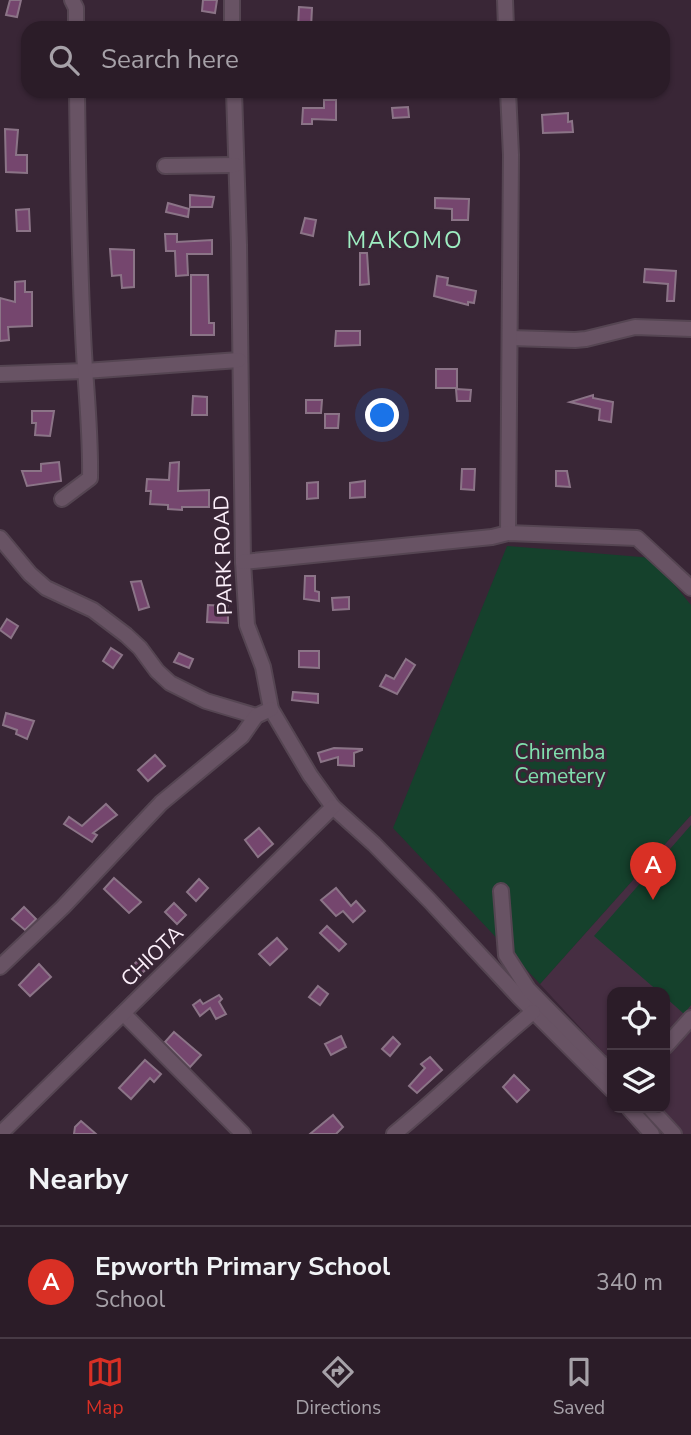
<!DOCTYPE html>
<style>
:root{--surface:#2b1c28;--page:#332530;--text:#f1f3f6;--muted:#a6a1a8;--line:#473a45;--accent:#d93025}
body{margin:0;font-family:"Nunito Sans",sans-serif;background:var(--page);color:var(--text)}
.controls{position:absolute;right:21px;bottom:21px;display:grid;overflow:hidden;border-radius:14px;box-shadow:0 2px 5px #0004}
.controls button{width:63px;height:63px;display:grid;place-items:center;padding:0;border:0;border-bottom:2px solid var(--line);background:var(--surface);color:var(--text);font:35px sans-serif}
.you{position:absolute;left:383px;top:416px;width:24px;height:24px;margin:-18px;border:5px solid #fff;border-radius:50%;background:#1a73e8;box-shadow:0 0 0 10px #1a73e833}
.badge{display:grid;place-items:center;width:46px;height:46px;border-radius:50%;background:var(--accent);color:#fff;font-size:23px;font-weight:700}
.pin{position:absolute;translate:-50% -58px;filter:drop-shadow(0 2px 4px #0008)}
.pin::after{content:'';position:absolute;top:37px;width:24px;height:21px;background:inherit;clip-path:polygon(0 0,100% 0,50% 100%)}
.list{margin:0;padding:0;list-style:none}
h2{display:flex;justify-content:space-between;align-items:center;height:91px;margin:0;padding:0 28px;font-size:30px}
h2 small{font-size:23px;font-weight:400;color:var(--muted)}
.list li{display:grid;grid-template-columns:46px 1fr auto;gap:21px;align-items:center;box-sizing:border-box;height:112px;padding:0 28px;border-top:2px solid var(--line)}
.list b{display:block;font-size:26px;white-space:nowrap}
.list p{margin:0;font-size:23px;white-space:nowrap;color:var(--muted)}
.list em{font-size:23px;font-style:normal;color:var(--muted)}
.icon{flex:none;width:38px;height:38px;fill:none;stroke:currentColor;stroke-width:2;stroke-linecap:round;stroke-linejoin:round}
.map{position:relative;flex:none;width:691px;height:1134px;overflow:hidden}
.search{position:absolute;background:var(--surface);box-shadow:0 2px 5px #0004;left:21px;right:21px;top:21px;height:77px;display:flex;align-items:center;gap:18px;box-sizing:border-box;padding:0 24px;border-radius:21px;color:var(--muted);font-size:26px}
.sheet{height:203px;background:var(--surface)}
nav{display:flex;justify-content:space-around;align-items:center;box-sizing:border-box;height:98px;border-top:2px solid var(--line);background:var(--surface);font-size:19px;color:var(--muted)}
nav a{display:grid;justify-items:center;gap:4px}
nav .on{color:var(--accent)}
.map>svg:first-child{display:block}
.built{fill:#462e42}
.green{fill:#15412c}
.building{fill:#75466e;stroke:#8b7487;stroke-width:2}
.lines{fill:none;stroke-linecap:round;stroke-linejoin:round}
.minor-casing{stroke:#554552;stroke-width:18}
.minor{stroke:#685364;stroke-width:14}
.labels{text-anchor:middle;stroke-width:6;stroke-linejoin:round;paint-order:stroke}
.street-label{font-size:21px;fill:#fceffa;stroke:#392636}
.park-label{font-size:21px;fill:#80e0ae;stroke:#392636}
.neighbourhood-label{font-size:23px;letter-spacing:2px;fill:#9eeec2;stroke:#392636}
</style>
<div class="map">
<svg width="691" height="1134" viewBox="0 0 691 1134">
<rect width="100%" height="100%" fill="#392636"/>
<polygon class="built" points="691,815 691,1134 680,1134 655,1108 665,1108 665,992 612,992 612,1062 540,984"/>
<g class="green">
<polygon points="507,546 653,558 691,605 691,815 540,984 393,828"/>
<polygon points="691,825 691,1005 684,1014 665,997 665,992 659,992 594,936"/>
</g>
<g class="building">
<polygon points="10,0 21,0 17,17 6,15"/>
<polygon points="203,0 217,0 215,13 202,11"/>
<polygon points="299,7 312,8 311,28 298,28"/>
<polygon points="324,100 336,100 336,120 312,119 312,124 302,124 303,108 324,108"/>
<polygon points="408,107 409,117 393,118 392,108"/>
<polygon points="568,113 568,122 572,121 573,132 543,133 542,115"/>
<polygon points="5,129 18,130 16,155 27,155 27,173 6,172"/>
<polygon points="190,195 214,197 212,207 190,207"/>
<polygon points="435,198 469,199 468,220 452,220 452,209 435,208"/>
<polygon points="168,203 189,209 188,217 166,212"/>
<polygon points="29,209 30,231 17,231 16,210"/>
<polygon points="305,218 316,220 313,236 301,233"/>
<polygon points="165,234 177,234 177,242 212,240 212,254 187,254 188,275 176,276 175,251 166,251"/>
<polygon points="110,249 134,250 134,287 122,288 121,275 112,276"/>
<polygon points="360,253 367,253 369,284 360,285"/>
<polygon points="645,269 676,271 674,301 667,301 668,284 644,282"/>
<polygon points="191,275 208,275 209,323 214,323 214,335 191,335"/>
<polygon points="437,276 448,278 447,285 476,291 474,303 468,302 468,305 434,296"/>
<polygon points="25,281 25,292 32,292 32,326 8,327 9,340 0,341 0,298 15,302 15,282"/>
<polygon points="336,331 360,331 360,345 335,346"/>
<rect x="436" y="369" width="21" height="19"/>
<polygon points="456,389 471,390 470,401 457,401"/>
<polygon points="593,395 593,398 613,402 611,422 599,420 600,409 570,402"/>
<polygon points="193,396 207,397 207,415 192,415"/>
<polygon points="306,400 322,400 321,413 306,413"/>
<polygon points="32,411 54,411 50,436 35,435 36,423 32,423"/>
<polygon points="325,414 339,414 338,428 325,428"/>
<polygon points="59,462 61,481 27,486 22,471 41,471 41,464"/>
<polygon points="179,462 178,491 209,490 209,507 182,507 182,510 168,509 168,505 150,504 151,491 146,491 147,479 169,480 170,463"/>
<polygon points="462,469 475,469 474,490 461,489"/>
<polygon points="556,471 567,471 570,487 556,486"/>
<polygon points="365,481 365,497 350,498 350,483"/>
<polygon points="318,482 318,498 307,499 307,483"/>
<polygon points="305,576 315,576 315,591 319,592 319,601 304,599"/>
<polygon points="141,581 149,607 139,610 131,582"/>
<polygon points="349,597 349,609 333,610 332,598"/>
<polygon points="208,605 228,606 228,623 207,622"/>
<polygon points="7,619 18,626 11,638 0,630"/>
<polygon points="111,648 122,655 113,668 103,661"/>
<polygon points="299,651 319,651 319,668 299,667"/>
<polygon points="179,653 193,659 189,668 174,662"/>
<polygon points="406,659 415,665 397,694 380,686 386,675 394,679"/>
<polygon points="293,692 318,694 318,703 292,700"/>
<polygon points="6,713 34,721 27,739 16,734 17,730 3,725"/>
<polygon points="334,748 362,749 362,750 354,753 354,766 338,765 338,757 321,762 318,753"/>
<polygon points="155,755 165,766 148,781 138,770"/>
<polygon points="106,804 117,815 93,833 97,835 92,842 64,824 69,817 82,826"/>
<polygon points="259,828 273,844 258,857 245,840"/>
<polygon points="114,878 141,902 129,913 104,889"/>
<polygon points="199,879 208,888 196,901 187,892"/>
<polygon points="336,888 351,906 356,901 365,911 353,922 343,911 336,916 321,900"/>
<polygon points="174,903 186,915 177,924 165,912"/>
<polygon points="24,907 36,919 25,930 12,919"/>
<polygon points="327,926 346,944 339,951 320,933"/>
<polygon points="277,938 287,949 270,965 259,954"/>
<polygon points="146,953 154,962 140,975 132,966"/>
<polygon points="39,964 51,977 30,996 19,985"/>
<polygon points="318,986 328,994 320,1005 309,997"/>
<polygon points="219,995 222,999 219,1002 226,1014 216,1019 210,1008 200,1016 193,1005 200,1000 203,1004"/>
<polygon points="174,1032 201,1055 190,1067 165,1042"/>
<polygon points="341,1036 346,1047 331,1055 325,1044"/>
<polygon points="393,1037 400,1044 390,1056 382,1049"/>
<polygon points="430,1057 442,1070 417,1093 409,1086 425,1068 421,1064"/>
<polygon points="145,1060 161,1074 154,1082 150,1078 131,1099 119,1088"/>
<polygon points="514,1075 529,1090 517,1102 503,1087"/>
<polygon points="333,1115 343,1127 336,1134 310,1134"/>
<polygon points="81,1121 96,1134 74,1134 75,1127"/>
</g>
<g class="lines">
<defs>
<g id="minor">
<polyline points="72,0 76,8 76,28"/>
<polyline points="232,0 232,28"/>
<polyline points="505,0 506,28"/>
<polyline points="234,91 239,245 243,562 247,625 263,667 271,709 310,775 333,807 374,844 430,901 519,997 612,1090"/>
<polyline points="165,166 235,165"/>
<polyline points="510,338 575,340 586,339 635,327 691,329"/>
<polyline points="0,374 85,371 239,360"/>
<path d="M62,499l28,-21c1,-48 -5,-96 -7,-145 -4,-80 -5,-161 -6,-242"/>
<polyline points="508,533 511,155 508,91"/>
<polyline points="0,538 30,574 46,588 93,610 126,635 140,648 157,671 170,683 206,701 256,716"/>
<polyline points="243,562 492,537 508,533 637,538 691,588"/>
<polyline points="501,891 506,955 528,989 600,1062 612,1072"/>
<polyline points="0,967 63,907 161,803 242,736 256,716 271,709"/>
<polyline points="124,1014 243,1134"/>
<polyline points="665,1047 691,1018"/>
<polyline points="629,1108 652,1134"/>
<polyline points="650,1108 674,1134"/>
<polyline points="0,1134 333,807"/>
<path d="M394,1134c48,-39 91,-83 139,-122"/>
</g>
</defs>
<use href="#minor" class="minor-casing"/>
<use href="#minor" class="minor"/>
</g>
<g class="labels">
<g class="street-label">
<text transform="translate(223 555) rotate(-92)" y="7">PARK ROAD</text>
<text transform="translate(152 956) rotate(-44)" y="7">CHIOTA</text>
</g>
<g class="park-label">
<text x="560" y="759">Chiremba<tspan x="560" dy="24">Cemetery</tspan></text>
</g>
<g class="neighbourhood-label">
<text x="405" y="248">MAKOMO</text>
</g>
</g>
</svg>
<div class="controls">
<button><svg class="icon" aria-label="locate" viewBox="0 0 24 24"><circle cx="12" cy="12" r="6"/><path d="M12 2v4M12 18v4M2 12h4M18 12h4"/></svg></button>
<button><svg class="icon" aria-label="layers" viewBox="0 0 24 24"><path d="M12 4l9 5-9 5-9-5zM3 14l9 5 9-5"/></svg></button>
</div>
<div class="you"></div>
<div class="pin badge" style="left:653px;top:900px">A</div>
<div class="search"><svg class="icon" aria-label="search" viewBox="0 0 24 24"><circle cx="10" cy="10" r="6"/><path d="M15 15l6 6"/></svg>Search here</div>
</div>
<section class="sheet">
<h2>Nearby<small></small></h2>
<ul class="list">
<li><span class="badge">A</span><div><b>Epworth Primary School</b><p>School</p></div><em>340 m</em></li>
</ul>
</section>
<nav>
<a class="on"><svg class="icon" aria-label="map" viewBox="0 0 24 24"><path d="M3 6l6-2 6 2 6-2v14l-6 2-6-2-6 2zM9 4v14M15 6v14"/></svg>Map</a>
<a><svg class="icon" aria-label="directions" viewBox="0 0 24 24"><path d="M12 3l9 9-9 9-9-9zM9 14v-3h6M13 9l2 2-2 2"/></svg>Directions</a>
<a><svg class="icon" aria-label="saved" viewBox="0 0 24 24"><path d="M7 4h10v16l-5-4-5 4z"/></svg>Saved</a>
</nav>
